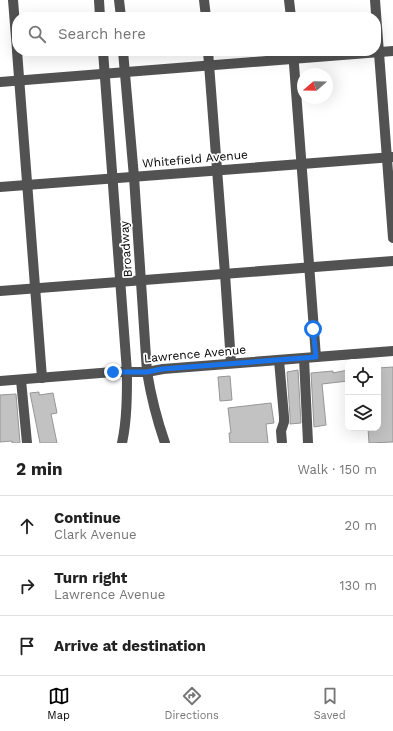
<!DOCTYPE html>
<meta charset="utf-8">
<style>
:root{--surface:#fff;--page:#f6f6f6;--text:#222;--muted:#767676;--line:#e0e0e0;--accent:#000}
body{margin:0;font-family:"Work Sans",sans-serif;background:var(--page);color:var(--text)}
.controls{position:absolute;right:12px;bottom:12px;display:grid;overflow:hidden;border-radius:8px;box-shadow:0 4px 16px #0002}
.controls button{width:36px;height:36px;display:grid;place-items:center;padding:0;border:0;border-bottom:1px solid var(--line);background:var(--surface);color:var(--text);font:20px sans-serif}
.compass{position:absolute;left:297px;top:68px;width:36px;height:36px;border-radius:50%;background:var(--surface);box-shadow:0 4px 16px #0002;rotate:250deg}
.stop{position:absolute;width:12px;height:12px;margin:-9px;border:3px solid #1a73e8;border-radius:50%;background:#fff}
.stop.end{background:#1a73e8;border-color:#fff;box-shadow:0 1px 4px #0008}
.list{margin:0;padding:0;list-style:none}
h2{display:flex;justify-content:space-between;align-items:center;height:52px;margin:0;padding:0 16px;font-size:17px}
h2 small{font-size:13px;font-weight:400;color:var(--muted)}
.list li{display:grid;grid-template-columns:26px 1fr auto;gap:12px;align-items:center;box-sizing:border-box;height:60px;padding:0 16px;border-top:1px solid var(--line)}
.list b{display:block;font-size:15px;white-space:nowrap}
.list p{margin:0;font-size:13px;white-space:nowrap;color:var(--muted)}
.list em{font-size:13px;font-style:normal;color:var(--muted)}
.icon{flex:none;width:22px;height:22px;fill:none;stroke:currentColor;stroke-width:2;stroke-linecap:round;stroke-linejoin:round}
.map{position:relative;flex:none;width:393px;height:443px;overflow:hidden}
.search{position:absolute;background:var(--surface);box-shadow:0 4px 16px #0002;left:12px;right:12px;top:12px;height:44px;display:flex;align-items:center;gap:10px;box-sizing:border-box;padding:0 14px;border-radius:16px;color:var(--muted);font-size:15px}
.sheet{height:232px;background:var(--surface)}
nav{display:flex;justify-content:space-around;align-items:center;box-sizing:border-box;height:56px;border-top:1px solid var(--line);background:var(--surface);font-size:11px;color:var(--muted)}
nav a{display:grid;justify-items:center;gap:2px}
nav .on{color:var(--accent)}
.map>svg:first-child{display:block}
.building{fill:#c2c2c2;stroke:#969696}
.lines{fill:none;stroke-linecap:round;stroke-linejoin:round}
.minor{stroke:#525252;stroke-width:10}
.route{stroke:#1a73e8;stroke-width:5}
.labels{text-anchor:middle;stroke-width:3.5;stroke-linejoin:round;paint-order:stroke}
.street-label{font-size:12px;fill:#000;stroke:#fff}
</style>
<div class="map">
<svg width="393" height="443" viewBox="0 0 393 443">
<rect width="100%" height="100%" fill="#fff"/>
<g class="building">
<polygon points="393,367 393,442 369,443 368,428 378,428 378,368"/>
<polygon points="298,370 301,423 290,424 290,416 287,372"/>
<polygon points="348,370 348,381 322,384 326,425 314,427 311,373 333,371 333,373"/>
<polygon points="230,376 232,400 220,401 218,377"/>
<polygon points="39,392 39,395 53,393 57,413 51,414 57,443 40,443 30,393"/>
<polygon points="16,394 20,443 12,443 12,441 0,442 0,395"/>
<polygon points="271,403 274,423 266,424 268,443 230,443 229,433 231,433 228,408"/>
</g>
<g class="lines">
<g class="minor">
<polyline points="13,0 17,50"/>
<polyline points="99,0 100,17"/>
<polyline points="119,0 121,17"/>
<polyline points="204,0 206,17"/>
<polyline points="289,0 291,17"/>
<polyline points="375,0 393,238"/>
<polyline points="17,51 42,378"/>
<path d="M103,51l24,321c0,23 0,48 -5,71"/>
<path d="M123,51l11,126 13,195c4,24 10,48 18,71"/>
<polyline points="208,51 225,274 231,363"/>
<polyline points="293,51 316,357"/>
<polyline points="0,82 393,51"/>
<polyline points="0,187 393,157"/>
<polyline points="0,291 393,261"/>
<polyline points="304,358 308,443"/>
<polyline points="279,360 284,417 284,422 281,431 282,443"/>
<polyline points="21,380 27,443"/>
<polyline points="0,381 113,372 147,372 163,369 393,351"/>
</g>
</g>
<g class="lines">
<polyline class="route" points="113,372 147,372 162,369 316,357 313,329"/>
</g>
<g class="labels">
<g class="street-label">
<text transform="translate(195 159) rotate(-5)" y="4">Whitefield Avenue</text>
<text transform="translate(126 249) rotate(-94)" y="4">Broadway</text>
<text transform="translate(195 354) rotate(-5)" y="4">Lawrence Avenue</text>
</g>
</g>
</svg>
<div class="controls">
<button><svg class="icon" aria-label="locate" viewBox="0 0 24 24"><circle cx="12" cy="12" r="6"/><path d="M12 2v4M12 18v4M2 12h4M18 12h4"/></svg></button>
<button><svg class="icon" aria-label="layers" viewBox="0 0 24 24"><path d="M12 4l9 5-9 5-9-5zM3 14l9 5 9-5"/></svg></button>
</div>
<svg class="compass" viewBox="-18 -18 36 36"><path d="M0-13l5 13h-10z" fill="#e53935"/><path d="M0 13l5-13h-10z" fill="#767676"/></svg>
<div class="stop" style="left:313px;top:329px"></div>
<div class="stop end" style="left:113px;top:372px"></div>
<div class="search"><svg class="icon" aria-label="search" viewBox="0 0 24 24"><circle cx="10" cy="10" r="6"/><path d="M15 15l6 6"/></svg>Search here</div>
</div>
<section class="sheet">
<h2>2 min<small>Walk · 150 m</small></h2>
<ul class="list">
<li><svg class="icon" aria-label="ahead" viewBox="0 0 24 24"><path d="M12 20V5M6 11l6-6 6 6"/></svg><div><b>Continue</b><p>Clark Avenue</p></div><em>20 m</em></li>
<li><svg class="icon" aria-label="right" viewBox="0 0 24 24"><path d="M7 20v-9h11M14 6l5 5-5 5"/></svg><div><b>Turn right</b><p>Lawrence Avenue</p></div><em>130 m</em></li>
<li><svg class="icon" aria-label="arrive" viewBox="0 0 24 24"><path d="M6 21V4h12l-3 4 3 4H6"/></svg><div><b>Arrive at destination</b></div></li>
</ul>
</section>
<nav>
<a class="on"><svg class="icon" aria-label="map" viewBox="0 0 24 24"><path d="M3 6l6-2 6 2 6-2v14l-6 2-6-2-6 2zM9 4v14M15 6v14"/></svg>Map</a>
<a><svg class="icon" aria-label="directions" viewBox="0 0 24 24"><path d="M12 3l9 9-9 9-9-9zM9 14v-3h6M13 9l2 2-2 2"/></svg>Directions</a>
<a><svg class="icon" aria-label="saved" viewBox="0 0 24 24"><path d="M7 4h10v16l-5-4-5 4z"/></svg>Saved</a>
</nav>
